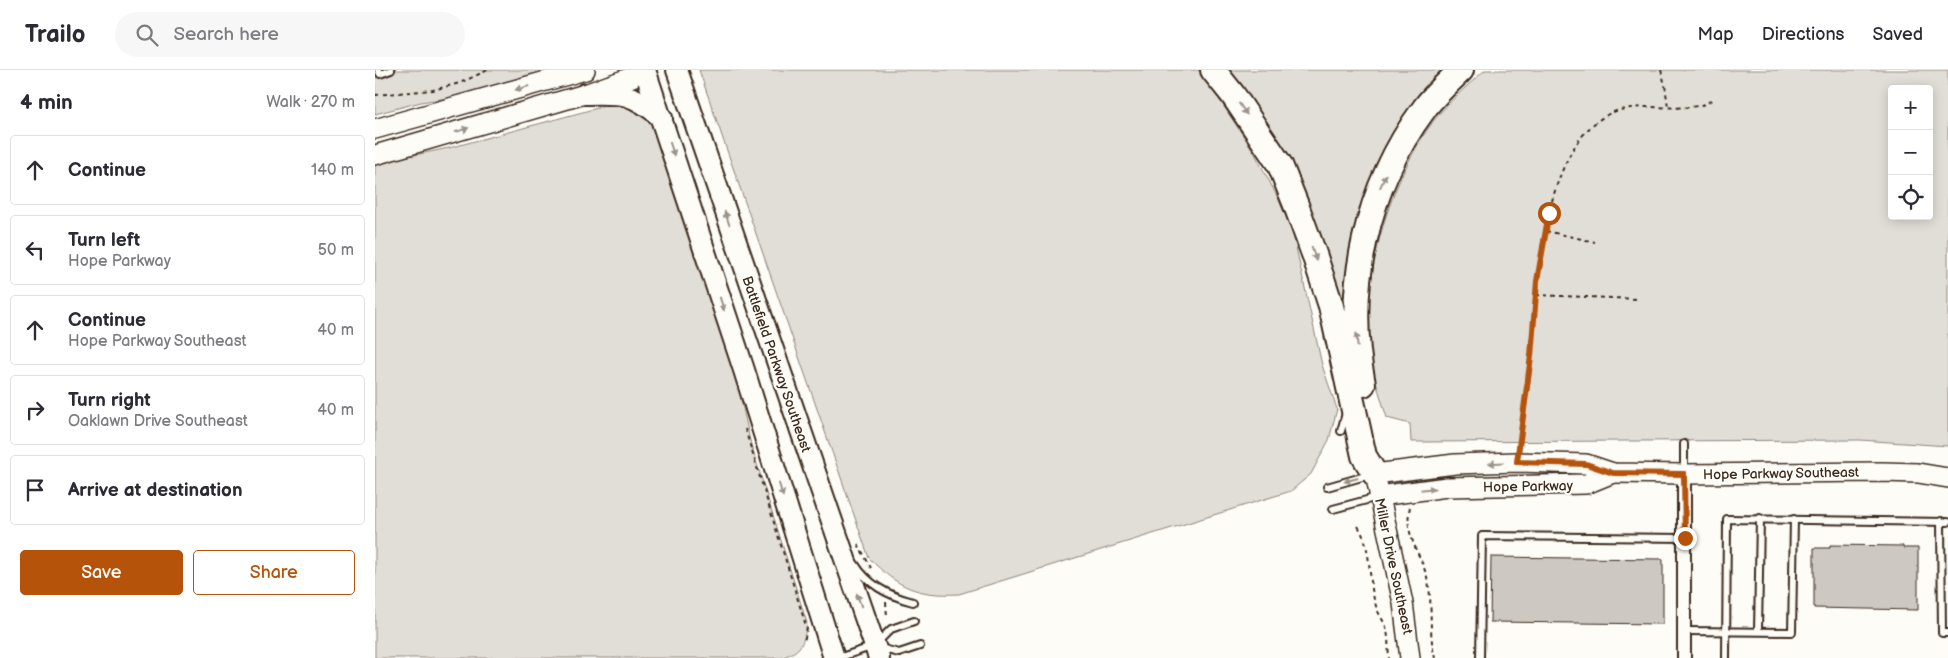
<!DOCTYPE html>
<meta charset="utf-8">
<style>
:root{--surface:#fff;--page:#f7f7f7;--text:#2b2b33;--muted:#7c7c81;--line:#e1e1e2;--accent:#b45309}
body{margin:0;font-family:"Balsamiq Sans",sans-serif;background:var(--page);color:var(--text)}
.controls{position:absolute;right:15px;top:15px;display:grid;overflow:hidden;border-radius:5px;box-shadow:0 2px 12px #0003}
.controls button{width:45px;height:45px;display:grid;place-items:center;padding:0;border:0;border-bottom:1px solid var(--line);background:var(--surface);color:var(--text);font:25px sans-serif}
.stop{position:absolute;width:15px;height:15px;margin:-11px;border:4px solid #b45309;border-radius:50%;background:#fff}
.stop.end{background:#b45309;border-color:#fff;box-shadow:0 1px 5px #0008}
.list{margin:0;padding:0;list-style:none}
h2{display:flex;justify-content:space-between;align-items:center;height:65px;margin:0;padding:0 20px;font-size:21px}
h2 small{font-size:16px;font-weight:400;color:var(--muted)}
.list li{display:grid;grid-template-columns:32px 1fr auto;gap:15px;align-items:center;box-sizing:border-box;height:70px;margin:0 10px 10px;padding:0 10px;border:1px solid var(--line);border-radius:5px}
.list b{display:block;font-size:19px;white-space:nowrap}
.list p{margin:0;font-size:16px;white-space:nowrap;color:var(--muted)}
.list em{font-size:16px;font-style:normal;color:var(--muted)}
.actions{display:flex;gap:10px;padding:15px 20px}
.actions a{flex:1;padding:11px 0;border:1px solid var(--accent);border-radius:5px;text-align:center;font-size:18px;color:var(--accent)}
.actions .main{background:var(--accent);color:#fff}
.icon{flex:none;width:28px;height:28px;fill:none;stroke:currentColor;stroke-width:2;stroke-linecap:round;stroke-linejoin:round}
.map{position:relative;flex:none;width:1573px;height:588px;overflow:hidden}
header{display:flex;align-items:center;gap:30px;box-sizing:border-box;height:70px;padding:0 25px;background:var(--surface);border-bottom:1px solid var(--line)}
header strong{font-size:24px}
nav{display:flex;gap:28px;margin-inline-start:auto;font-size:18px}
.search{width:350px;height:45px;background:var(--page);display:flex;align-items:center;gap:12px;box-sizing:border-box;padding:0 18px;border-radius:28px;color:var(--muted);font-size:19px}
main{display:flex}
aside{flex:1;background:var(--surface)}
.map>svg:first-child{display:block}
.green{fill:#e1ded7;stroke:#8e847a;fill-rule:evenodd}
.building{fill:#cdc8c2;stroke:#3b2a1e}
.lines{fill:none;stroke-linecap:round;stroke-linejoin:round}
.lane-casing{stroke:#3b2a1e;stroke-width:10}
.street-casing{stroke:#3b2a1e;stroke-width:16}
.secondary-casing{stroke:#3b2a1e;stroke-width:22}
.primary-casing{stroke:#3b2a1e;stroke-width:24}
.highway-casing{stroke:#3b2a1e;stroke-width:28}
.path{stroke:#3b2a1e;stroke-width:2;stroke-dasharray:4 4;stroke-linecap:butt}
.lane{stroke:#fdfcf7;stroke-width:6}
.street{stroke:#fdfcf7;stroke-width:12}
.secondary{stroke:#fdfcf7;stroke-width:19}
.primary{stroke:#fdfcf7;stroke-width:20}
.highway{stroke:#fdfcf7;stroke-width:24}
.oneway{fill:#9c938a}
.route{stroke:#b45309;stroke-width:6}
.labels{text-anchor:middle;stroke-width:4.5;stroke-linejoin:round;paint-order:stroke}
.street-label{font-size:14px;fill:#3b2a1e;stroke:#fdfcf7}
</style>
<header>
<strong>Trailo</strong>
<div class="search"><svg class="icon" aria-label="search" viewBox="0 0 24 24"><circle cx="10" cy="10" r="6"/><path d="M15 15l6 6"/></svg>Search here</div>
<nav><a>Map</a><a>Directions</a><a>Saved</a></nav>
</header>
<main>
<aside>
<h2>4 min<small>Walk · 270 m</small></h2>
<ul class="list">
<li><svg class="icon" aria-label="ahead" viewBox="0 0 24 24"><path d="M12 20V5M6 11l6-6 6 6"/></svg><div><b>Continue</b></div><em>140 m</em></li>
<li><svg class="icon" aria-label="left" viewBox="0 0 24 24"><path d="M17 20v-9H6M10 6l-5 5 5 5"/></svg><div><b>Turn left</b><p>Hope Parkway</p></div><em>50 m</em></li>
<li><svg class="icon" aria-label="ahead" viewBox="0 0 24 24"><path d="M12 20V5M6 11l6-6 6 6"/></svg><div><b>Continue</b><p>Hope Parkway Southeast</p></div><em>40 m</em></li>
<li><svg class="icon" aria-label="right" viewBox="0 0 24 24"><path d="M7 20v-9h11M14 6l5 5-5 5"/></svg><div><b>Turn right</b><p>Oaklawn Drive Southeast</p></div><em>40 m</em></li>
<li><svg class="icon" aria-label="arrive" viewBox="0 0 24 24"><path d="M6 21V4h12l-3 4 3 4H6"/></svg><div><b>Arrive at destination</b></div></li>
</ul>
<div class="actions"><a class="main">Save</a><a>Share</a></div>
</aside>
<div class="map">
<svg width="1573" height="588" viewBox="0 0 1573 588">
<rect width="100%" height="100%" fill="#fdfcf7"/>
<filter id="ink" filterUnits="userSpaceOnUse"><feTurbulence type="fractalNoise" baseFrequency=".02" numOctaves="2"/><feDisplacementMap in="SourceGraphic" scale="10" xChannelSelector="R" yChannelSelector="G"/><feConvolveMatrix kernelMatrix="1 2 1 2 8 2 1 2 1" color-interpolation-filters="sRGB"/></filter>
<g filter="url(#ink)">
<g class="green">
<polygon points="0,0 181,0 100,24 46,32 0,44"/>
<path d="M324,0h499l7,8 49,74 24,46 15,36 29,131 15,44 -8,31 -18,34 -20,17 -332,103c-41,2 -61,-6 -90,-36z"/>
<polygon points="850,0 1078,0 1021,66 970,256"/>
<path d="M1110,0h463v376l-88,-6 -449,2 -1,-18 -23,-6c-5,-16 -10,-32 -14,-48 -16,-78 11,-175 54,-240 15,-23 38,-42 58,-60zM1517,19h37v127h-37z"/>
<path d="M241,33h11l22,16 18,38 66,205 18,83 56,178c-4,21 -4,27 -26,35h-406v-495l74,-15z"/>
</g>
<g class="building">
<polygon points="1455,475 1528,476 1528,478 1543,478 1543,540 1439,538 1439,478 1455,478"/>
<polygon points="1116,487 1288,489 1288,554 1115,552"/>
</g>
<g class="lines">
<defs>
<g id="lane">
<polyline points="3,0 5,4 16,0"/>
<polyline points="966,361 971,343"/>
<polyline points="1309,403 1309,374"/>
<polyline points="952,417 994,405"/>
<polyline points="958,439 1003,427"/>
<polyline points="1566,451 1567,563 1573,563"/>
<path d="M480,494c13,21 34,32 58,38"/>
<polyline points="1310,561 1417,562 1419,449"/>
<polyline points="1383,561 1385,448"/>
<polyline points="505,578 524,583 545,576"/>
<polyline points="463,588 499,576 516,559 539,551"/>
<polyline points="1105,588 1107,466 1310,468"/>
<polyline points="1351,588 1352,449 1573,452"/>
</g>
<polyline id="street" points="1309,404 1309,588"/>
<g id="secondary">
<polyline points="0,59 210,0"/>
<polyline points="0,85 210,24 257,7 263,0"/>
<polyline points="1004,426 1072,417 1211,414 1238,403"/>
<polyline points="1035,588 1028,533 1000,404 1080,394 1142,392 1211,394 1238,403 1309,404 1507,402 1543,403 1573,408"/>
</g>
<g id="primary">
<polyline points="270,0 369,300 459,588"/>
<polyline points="302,0 504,588"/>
<path d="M210,24c37,-1 48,-2 77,24"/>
</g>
<g id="highway">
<polyline points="838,0 858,25 905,95 921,135 939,184 956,236 989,386 1000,404"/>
<path d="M988,314c-19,-95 3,-197 61,-275 10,-14 24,-26 37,-39"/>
</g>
</defs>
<use href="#lane" class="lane-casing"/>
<use href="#street" class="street-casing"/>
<use href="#secondary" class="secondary-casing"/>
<use href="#primary" class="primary-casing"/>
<use href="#highway" class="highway-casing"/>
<g class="path">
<polyline points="1286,0 1290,15 1293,37"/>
<polyline points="0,25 58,20 85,13 113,0"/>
<polyline points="1171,161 1220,172"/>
<polyline points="1161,225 1263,229"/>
<polyline points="370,359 432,559 429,572"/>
<path d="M1144,377c5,-30 9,-61 12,-91 7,-66 9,-202 74,-240 34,-20 86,3 109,-18"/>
<path d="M1035,437c-7,29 12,47 18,74 5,26 0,51 7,77"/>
<path d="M983,456c15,24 9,53 18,80 2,7 7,14 10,21 3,9 2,21 3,31"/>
<polyline points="483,474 496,498"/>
<polyline points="511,532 512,547"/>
</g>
<use href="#lane" class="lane"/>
<use href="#street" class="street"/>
<use href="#secondary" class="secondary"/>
<use href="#primary" class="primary"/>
<use href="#highway" class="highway"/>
</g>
<defs><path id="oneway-solid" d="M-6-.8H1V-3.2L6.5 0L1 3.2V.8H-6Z" transform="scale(1.25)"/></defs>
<g class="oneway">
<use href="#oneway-solid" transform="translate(147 18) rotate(164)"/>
<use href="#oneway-solid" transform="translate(868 39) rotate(55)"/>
<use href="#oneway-solid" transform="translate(87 60) rotate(-17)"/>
<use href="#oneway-solid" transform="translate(297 79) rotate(72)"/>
<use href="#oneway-solid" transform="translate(1008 111) rotate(-66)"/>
<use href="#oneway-solid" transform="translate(352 148) rotate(-109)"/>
<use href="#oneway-solid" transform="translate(939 184) rotate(71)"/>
<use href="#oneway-solid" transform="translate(347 234) rotate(72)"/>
<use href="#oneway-solid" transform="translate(982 270) rotate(-96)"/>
<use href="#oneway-solid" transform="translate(1121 393) rotate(177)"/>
<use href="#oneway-solid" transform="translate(976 410) rotate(165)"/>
<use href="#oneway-solid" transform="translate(1053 419) rotate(-6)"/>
<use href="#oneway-solid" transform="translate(406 420) rotate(73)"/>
<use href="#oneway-solid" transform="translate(484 530) rotate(-109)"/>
</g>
</g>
<g class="lines" filter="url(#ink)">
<polyline class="route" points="1174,143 1162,211 1156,286 1142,392 1211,394 1238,403 1309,404 1310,468"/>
</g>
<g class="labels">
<g class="street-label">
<text transform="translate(402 294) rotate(71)" y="5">Battlefield Parkway Southeast</text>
<text transform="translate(1406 403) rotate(-1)" y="5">Hope Parkway Southeast</text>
<text transform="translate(1153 416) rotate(-1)" y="5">Hope Parkway</text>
<text transform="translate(1019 496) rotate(78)" y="5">Miller Drive Southeast</text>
</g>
</g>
</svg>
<div class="controls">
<button>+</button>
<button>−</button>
<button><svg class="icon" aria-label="locate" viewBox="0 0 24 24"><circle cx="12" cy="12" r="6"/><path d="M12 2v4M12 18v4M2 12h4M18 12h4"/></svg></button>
</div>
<div class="stop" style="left:1174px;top:143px"></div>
<div class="stop end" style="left:1310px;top:468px"></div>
</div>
</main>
